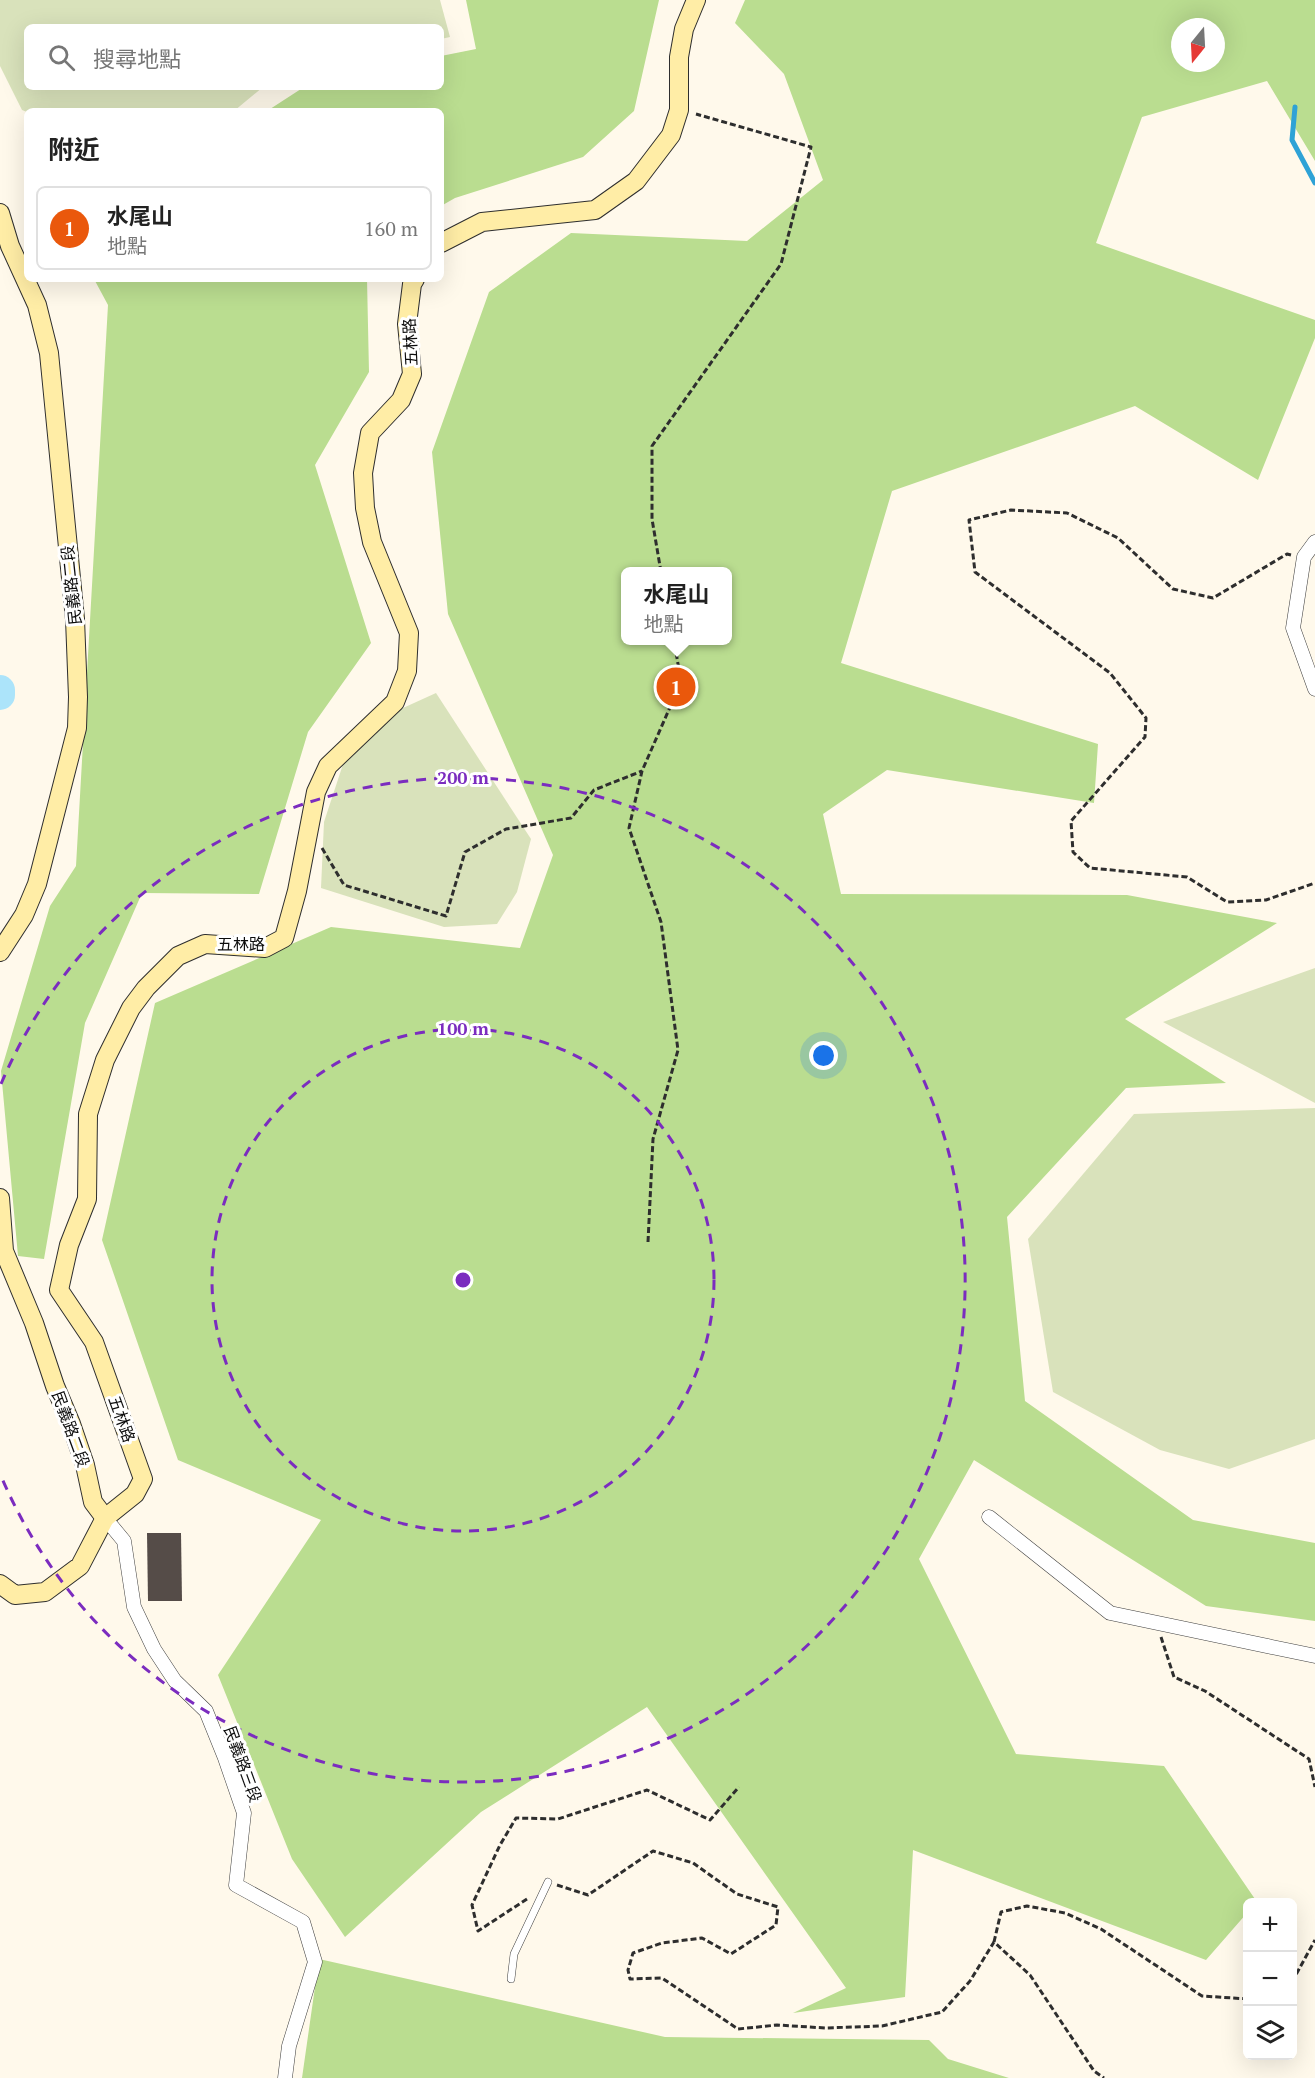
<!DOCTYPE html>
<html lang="zh-TW">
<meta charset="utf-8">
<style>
:root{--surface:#fff;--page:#f6f6f6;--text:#222;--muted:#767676;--line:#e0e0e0;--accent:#ea580c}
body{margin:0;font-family:"PT Serif","Noto Sans TC",serif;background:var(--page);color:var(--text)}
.controls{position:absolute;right:18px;bottom:18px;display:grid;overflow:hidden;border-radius:9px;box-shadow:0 6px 24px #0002}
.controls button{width:54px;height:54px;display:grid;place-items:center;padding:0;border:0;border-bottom:2px solid var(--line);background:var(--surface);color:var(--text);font:30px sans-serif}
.compass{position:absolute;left:1171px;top:18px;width:54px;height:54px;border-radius:50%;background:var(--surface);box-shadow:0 6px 24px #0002;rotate:198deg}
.you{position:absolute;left:824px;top:1056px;width:21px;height:21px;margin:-15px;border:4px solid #fff;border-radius:50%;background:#1a73e8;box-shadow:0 0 0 9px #1a73e833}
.badge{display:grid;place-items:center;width:39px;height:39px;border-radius:50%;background:var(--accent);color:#fff;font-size:20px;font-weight:700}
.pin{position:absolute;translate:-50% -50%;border:3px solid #fff;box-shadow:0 2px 6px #0006}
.popup{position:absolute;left:621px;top:567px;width:111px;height:78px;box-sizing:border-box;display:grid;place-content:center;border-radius:9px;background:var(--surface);filter:drop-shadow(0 2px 4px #0005);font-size:20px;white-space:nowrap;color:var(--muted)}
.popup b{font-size:22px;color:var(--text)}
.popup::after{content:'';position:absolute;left:50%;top:100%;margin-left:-12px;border:12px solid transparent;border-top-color:var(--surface)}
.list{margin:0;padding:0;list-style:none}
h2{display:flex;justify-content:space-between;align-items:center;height:78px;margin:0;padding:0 24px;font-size:26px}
h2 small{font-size:20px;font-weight:400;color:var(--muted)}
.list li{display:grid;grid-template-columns:39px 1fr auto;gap:18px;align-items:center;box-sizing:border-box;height:84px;margin:0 12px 12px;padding:0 12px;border:2px solid var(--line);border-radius:9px}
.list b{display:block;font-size:22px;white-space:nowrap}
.list p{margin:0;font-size:20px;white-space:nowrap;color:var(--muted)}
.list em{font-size:20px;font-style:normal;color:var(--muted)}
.icon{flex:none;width:33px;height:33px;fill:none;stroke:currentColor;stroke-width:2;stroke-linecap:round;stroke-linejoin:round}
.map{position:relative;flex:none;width:1315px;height:2078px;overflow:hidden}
.search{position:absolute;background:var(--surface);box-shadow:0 6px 24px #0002;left:24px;top:24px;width:420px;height:66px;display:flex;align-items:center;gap:15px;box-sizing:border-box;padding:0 21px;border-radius:9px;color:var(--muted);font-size:22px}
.panel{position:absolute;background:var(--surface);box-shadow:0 6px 24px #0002;left:24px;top:108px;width:420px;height:174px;border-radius:9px}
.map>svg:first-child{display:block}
.forest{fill:#badd90;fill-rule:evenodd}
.cemetery{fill:#d9e2bb}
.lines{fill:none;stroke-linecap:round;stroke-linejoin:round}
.stream{stroke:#2ea2d6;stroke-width:5}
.river{stroke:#ace4fa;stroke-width:30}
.building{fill:#554c48}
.lane-casing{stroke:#3f3f3f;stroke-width:8}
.street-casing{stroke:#3f3f3f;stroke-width:15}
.secondary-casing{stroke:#2e2e2e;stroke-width:20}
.path{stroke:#2e2e2e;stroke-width:3;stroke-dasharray:6 3;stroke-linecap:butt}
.lane{stroke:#fff;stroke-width:7}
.street{stroke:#fff;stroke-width:14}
.secondary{stroke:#ffeda6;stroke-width:18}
.ring{fill:none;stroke:#7b2cbf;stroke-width:3;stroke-dasharray:10 8}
.labels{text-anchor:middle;stroke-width:6;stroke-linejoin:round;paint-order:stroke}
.street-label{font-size:16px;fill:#0c0c0c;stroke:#fff}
.centre{fill:#7b2cbf;stroke:#fff;stroke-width:3}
.ring-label{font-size:18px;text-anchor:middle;font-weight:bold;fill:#7b2cbf;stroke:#fff;stroke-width:6;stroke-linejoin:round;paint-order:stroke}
</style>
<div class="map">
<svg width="1315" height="2078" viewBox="0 0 1315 2078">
<rect width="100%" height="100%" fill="#fff9eb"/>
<g class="forest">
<polygon points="466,0 659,0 634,111 583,157 455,198 441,206 441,111 267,111 304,87 441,87 441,56 476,49"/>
<path d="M745,0h570v161l-48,-80 -125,36 -46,126 219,77v18l-57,142 -123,-74 -243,85 -51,172 257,81 -4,59 -207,-33 -64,44 18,80 286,1 150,28 -152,96 101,64 -100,5 -119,129 18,184 168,119 122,23v78l-109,-15 -232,-146 -55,99 97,195 148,12 93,136h-9l-1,11 -41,47 -293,-110 -8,147 -112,16 53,-25 -199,-281 -166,105 -136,125 -53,-78 -74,-184 103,-155 -143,-60 -76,-220 53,-237 176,-76 189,21 33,-93 -105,-241 -16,-162 57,-160 82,-59 176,8 76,-61 -39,-106 -49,-51zM1180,27h36v36h-36zM625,572h102v68h-102z"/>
<polygon points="94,279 367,279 369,372 315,465 371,643 308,732 259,894 142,893 85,1023 44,1259 18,1256 1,1071 50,906 76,866 108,305"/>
<polygon points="319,1959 665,2037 929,2040 948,2059 1009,2078 302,2078"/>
</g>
<g class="cemetery">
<polygon points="0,0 440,0 450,37 441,39 441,27 27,27 27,87 263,87 234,111 27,112 22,110 0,66"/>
<polygon points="436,693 531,839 517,892 497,924 444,927 321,888 324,822 348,749 392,713"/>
<polygon points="1315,968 1315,1103 1163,1022"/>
<polygon points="1315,1108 1315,1439 1229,1469 1160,1450 1053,1392 1028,1239 1134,1114"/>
</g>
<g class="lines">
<polyline class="stream" points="1295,107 1292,140 1315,183"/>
<polyline class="river" points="0,690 0,695"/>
</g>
<polygon class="building" points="147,1533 181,1533 182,1601 148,1601"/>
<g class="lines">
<defs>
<polyline id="lane" points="511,1979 514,1954 548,1882"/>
<g id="street">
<polyline points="1315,542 1304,557 1293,628 1315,689"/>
<polyline points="989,1517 1110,1613 1315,1656"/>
<polyline points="105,1518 124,1541 134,1607 154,1649 175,1681 206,1711 225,1758 244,1813 236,1885 303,1922 315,1962 289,2046 285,2078"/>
</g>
<g id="secondary">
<polyline points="0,213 10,246 37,305 49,353 75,619 78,697 77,728 37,884 24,915 0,952"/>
<polyline points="441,243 482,222 595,210 636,181 671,135 679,110 679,57 684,29 696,0"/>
<polyline points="0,1198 4,1251 34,1323 55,1386 71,1424 85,1465 93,1502 105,1518"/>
<polyline points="0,1584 15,1595 45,1592 80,1566 105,1518 135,1494 143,1479 94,1342 59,1290 69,1245 87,1199 88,1114 105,1060 131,1008 146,988 178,956 205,944 265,948 284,938 297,891 316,792 328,766 395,702 407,671 409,633 372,542 365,508 363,473 370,433 401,400 412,374 407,324 412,284 415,279"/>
</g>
</defs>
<use href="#lane" class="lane-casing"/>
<use href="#street" class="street-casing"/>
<use href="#secondary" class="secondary-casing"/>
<g class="path">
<polyline points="1291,555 1287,554 1213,598 1173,589 1118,538 1067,513 1011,510 969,520 975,572 1110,673 1146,718 1145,737 1071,821 1073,852 1090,868 1187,877 1227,902 1266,900 1315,883"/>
<polyline points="661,572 652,519 652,446 781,264 811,147 696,114"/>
<polyline points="322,848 344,885 446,916 465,852 506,829 571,818 594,790 642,771"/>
<polyline points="648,1242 653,1139 678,1050 661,922 629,828 642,771 681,682 674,640"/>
<polyline points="1161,1637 1174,1677 1205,1691 1309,1759 1315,1787"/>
<polyline points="557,1885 588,1895 653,1851 693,1863 737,1894 778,1907 776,1925 731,1954 702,1938 662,1943 633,1953 628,1970 630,1979 662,1978 738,2029 777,2025 825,2028 882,2026 942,2012 970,1981 994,1942 1030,1975 1094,2071 1104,2078"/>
<polyline points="527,1899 478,1931 472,1905 500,1845 516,1818 558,1819 647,1790 710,1820 739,1787"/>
<polyline points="994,1942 1001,1912 1027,1906 1065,1913 1101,1929 1202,1996 1248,1999"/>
<polyline points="1292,1982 1315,1940"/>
</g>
<use href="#lane" class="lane"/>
<use href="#street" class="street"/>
<use href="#secondary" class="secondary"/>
</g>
<g class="ring">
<circle cx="463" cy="1280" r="251"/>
<path d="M1 1084A502 502 0 1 1 1 1476"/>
</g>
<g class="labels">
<g class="street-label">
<text transform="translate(410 342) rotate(-93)" y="6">五林路</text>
<text transform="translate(71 585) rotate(-96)" y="6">民義路二段</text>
<text x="241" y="950">五林路</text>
<text transform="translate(122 1419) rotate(70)" y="6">五林路</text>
<text transform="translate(71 1429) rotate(70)" y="6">民義路二段</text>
<text transform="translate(243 1764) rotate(70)" y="6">民義路三段</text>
</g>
</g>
<circle cx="463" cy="1280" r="9" class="centre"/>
<g class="ring-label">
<text x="463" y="784">200 m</text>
<text x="463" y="1035">100 m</text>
</g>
</svg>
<div class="controls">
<button>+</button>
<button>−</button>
<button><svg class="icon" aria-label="layers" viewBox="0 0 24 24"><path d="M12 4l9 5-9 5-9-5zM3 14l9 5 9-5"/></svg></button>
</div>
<svg class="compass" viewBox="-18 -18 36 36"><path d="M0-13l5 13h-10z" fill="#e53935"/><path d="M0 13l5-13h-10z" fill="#767676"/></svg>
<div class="you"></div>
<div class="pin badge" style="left:676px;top:687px">1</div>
<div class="popup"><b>水尾山</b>地點</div>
<div class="search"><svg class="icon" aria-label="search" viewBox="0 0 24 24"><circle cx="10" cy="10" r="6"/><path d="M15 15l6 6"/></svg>搜尋地點</div>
<section class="panel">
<h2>附近<small></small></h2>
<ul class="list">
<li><span class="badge">1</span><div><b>水尾山</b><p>地點</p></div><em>160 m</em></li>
</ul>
</section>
</div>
